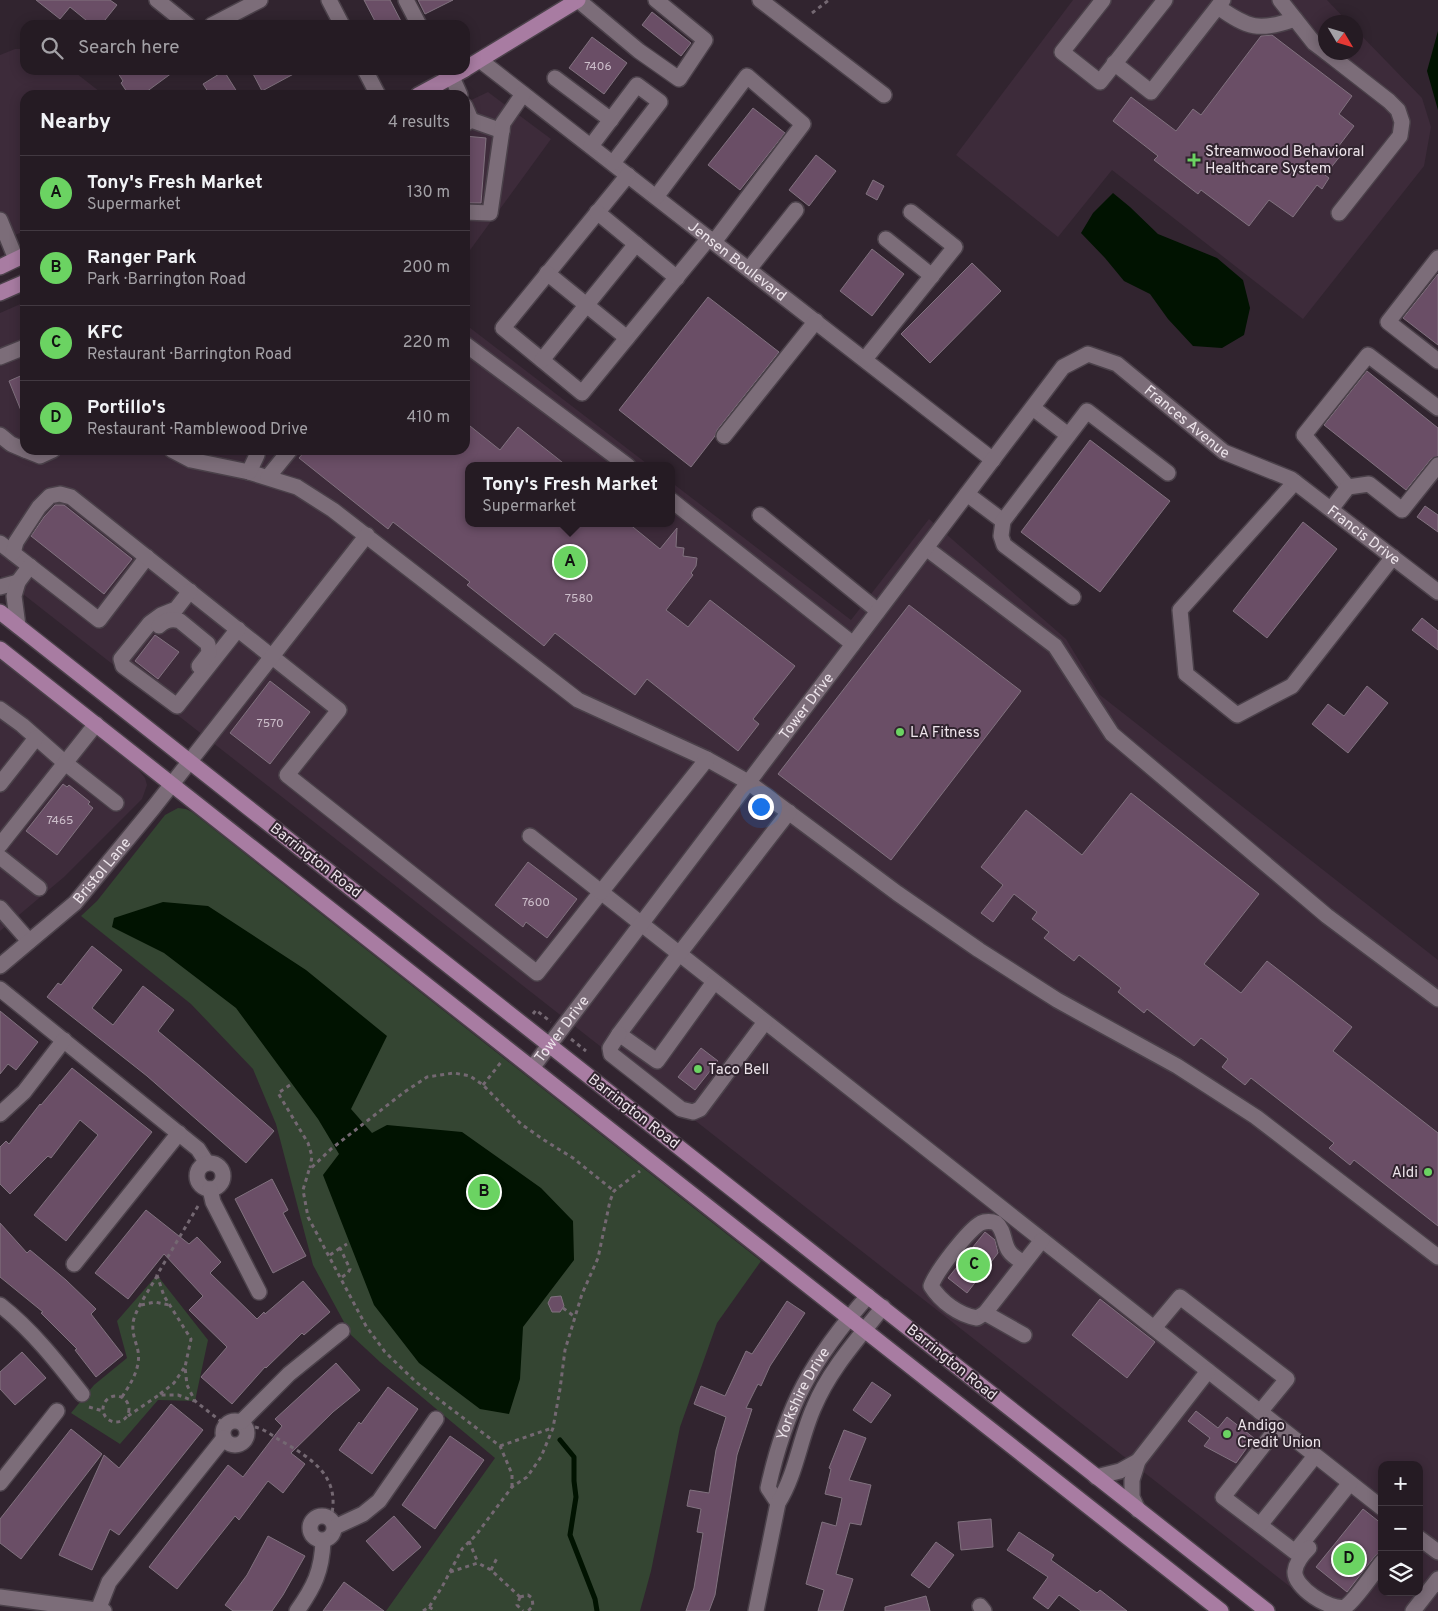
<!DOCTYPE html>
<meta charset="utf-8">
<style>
:root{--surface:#251b23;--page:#312830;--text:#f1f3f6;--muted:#a3a1a6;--line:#423941;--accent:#6bd362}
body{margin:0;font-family:Overpass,sans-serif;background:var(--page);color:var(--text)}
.controls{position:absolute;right:15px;bottom:15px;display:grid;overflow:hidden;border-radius:10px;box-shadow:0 2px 12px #0003}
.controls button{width:45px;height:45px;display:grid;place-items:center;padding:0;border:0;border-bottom:1px solid var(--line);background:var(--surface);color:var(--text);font:25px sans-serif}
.compass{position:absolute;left:1318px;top:15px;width:45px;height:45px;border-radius:50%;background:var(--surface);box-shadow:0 2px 12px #0003;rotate:128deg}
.you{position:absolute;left:760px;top:806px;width:18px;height:18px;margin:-12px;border:4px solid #fff;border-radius:50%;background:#1a73e8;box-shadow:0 0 0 8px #1a73e833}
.badge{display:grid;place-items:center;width:32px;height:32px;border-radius:50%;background:var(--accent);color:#111;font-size:16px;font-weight:700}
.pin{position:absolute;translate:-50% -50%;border:2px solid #fff;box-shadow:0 1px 5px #0006}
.popup{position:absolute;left:465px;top:462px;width:210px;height:65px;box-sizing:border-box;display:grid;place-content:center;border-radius:10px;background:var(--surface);filter:drop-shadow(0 1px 4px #0005);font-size:16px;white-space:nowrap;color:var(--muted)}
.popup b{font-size:19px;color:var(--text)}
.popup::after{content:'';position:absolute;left:50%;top:100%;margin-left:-10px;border:10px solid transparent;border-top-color:var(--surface)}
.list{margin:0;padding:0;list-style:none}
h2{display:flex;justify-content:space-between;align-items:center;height:65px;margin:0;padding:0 20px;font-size:21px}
h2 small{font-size:16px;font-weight:400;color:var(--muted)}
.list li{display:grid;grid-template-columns:32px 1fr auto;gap:15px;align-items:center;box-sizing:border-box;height:75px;padding:0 20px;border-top:1px solid var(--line)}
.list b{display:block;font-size:19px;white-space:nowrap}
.list p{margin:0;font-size:16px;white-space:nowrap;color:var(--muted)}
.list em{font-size:16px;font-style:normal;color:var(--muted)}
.icon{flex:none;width:28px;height:28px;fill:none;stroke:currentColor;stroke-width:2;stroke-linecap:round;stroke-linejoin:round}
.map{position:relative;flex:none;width:1438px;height:1611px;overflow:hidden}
.search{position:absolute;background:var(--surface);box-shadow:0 2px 12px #0003;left:20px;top:20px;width:450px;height:55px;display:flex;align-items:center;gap:12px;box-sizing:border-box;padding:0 18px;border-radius:15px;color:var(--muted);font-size:19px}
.panel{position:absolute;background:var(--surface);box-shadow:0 2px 12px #0003;left:20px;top:90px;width:450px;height:365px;border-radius:15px}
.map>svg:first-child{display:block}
.built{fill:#3d2b3a;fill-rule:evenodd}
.green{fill:#344532}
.water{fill:#011301}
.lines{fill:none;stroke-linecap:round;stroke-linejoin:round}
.stream{stroke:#011301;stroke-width:5}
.building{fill:#6a4e66;stroke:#81727f}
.minor-casing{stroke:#4b414a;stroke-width:18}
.major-casing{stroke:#4b414a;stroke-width:18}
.path{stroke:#746872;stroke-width:3;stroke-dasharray:4 4;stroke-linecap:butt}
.minor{stroke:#7c6d79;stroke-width:15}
.major{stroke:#a87ca2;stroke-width:15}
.poi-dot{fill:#6bd362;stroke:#31242f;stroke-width:2}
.labels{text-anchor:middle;stroke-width:4;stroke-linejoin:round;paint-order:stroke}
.number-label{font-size:12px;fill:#ccbeca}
.poi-label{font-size:15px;fill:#ede4eb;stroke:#31242f;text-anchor:start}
.street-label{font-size:15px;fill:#ede4eb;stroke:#31242f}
</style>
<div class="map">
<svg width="1438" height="1611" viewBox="0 0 1438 1611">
<rect width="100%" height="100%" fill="#31242f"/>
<g class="built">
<polygon points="1073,0 1327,0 1348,22 1326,22 1326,52 1356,52 1356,30 1422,98 1431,127 1424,166 1303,319 1112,170 1058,237 956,155"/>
<polygon points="15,49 25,49 25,70 72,70 104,95 25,95 25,231 0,241 0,55"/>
<polygon points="488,92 551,139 465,257 465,103"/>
<path d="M25,302v148h440v-126l185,142h-181v57h202v-41l180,138 78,-101 137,120 34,56 338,265v651h-117l-1321,-1035v-263zM1382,1465h37v127h-37z"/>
<polygon points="0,660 137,768 145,778 147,785 142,799 64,877 0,931"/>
</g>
<g class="green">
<polygon points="178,808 186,809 192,812 761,1261 717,1323 680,1427 651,1571 640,1611 386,1611 495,1458 380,1362 351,1335 313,1265 276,1124 253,1069 191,1004 81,916 97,901 165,815"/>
<polygon points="157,1275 208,1340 195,1401 158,1400 120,1444 71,1413 94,1385 127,1358 117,1321"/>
</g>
<g class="water">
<polygon points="1438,31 1438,110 1427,71"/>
<polygon points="1113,193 1130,207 1158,234 1217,258 1243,280 1250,308 1244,335 1222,348 1193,346 1168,319 1150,294 1124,281 1105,258 1081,233 1093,213"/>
<polygon points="163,902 208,906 306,970 387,1036 351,1109 372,1133 387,1125 462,1132 541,1188 573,1221 574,1260 523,1327 520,1379 509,1414 480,1409 419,1363 374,1305 323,1175 339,1154 318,1119 236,1008 164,953 112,927 114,918"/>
</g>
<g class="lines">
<polyline class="stream" points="560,1440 574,1457 574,1481 576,1497 570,1535 595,1599 597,1611"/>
</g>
<g class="building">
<polygon points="36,0 110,0 117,5 101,25 92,25 70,7 60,19"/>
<polygon points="364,0 390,0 403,25 377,25"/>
<polygon points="418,0 453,0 425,14"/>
<polygon points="652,12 691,43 681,56 642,25"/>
<polygon points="1272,35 1352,96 1339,114 1354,126 1335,151 1341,155 1325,175 1329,178 1322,189 1317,185 1293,217 1269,200 1249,226 1201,190 1198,194 1154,160 1158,156 1113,121 1131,97 1176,131 1193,109 1201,115 1261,36"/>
<polygon points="592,37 627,63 604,94 569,68"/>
<polygon points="116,70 176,70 142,95 129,95 121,83 123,81"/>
<polygon points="251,70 301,70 262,91"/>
<polygon points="224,71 239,95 210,95 203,84"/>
<polygon points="753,108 785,133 740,190 708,165"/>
<polygon points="465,136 486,138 481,203 465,203"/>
<polygon points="816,155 836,171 809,206 789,190"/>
<polygon points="873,180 884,186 877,200 866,194"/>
<polygon points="872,249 904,274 872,316 840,291"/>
<polygon points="972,263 1001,291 930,363 901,334"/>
<polygon points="1438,274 1438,345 1403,318"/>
<polygon points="708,297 779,352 717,430 715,436 691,467 619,410"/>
<polygon points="1367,371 1438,428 1438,456 1431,459 1406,490 1324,425"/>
<polygon points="25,374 25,418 24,418 9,381"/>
<polygon points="465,422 500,450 518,427 567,466 469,466 469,523 628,523 660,549 677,528 676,547 684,548 683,556 697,558 696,566 691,573 693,575 666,610 688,627 710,600 795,666 753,719 759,724 738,751 647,679 635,695 555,633 544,646 467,585 470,582 393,522 388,529 299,458 306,450 465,450"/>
<polygon points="1090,440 1170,501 1100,592 1021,532"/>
<polygon points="55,505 64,505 132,559 104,594 31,536 44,517"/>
<polygon points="1425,506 1438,515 1438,532 1417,517"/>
<polygon points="1303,522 1337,549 1267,638 1233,611"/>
<polygon points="909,605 1021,691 891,860 778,774"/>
<polygon points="1422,618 1438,631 1438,650 1412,630"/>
<polygon points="155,635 179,652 158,679 135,661"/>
<polygon points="270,681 310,712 270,764 230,733"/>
<polygon points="1367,686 1388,703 1348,753 1312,724 1328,704 1344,716"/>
<polygon points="63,784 67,787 69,785 90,802 88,804 93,808 57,855 26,831"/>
<polygon points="1131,793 1259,894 1204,964 1241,993 1267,961 1352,1027 1333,1051 1438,1133 1438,1226 1354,1160 1350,1165 1329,1148 1334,1143 1251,1078 1245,1085 1222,1067 1228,1059 1201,1038 1194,1046 1147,1009 1144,1013 1118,992 1121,988 1079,955 1074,961 1044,938 1049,932 1032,919 1037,912 1014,894 993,922 981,913 1003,885 981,867 1026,810 1082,855"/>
<polygon points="528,862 577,899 547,938 526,922 523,927 495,905"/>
<polygon points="92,946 122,970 92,1008 113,1025 143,986 174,1010 158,1031 200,1066 274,1131 246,1163 147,1076 47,997 58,983 61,985"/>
<polygon points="0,1011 38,1042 16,1070 8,1064 0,1074"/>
<polygon points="701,1048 718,1061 695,1090 678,1077"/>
<polygon points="72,1068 152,1132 66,1241 34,1215 98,1135 80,1120 51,1158 48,1156 10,1194 0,1184 0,1147 6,1141 9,1144 40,1104 41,1105"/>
<polygon points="272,1179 288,1210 283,1213 306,1256 273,1273 235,1199"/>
<polygon points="146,1210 189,1244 197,1237 221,1262 210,1273 257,1319 264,1312 265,1314 303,1281 330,1312 304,1335 302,1333 266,1368 265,1367 232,1404 201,1377 227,1347 189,1310 203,1296 164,1254 128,1299 95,1273"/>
<polygon points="0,1223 27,1253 30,1250 66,1280 96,1309 91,1314 123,1355 96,1377 75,1350 77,1349 41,1313 43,1312 0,1277"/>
<polygon points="985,1232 995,1240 998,1253 967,1293 948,1278"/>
<polygon points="561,1296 564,1306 560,1312 552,1312 548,1303 551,1297"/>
<polygon points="1100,1299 1155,1342 1127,1378 1072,1335"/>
<polygon points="787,1301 805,1313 770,1366 761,1386 758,1384 746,1408 752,1409 737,1455 715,1595 709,1611 686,1611 694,1588 703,1533 697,1532 701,1509 687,1506 690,1490 709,1493 716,1450 726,1417 694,1404 701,1386 725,1396 746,1351 752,1354"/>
<polygon points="22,1352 46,1378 15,1405 0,1389 0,1372"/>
<polygon points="336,1363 360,1390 333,1412 291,1453 305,1464 283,1493 268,1481 239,1520 235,1516 177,1589 149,1567 228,1465 243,1477 282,1426 275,1419"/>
<polygon points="872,1382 891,1395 871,1423 853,1410"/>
<polygon points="388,1387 418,1409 372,1474 339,1450 359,1422 361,1424"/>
<polygon points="171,1404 203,1430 119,1535 110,1529 92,1570 59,1555 104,1455 119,1468"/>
<polygon points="1196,1411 1218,1428 1227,1417 1254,1438 1236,1463 1204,1446 1210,1438 1188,1421"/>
<polygon points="71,1429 102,1454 21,1559 0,1543 0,1519"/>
<polygon points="844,1430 866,1438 849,1480 871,1485 861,1525 850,1523 836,1574 853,1579 843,1611 818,1611 824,1590 806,1584 822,1522 836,1526 842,1498 825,1494 831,1469 829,1468"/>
<polygon points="450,1436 484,1460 435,1529 402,1505"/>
<polygon points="1363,1509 1382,1524 1382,1551 1375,1556 1347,1592 1316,1567"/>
<polygon points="394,1516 421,1547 393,1571 366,1541"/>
<polygon points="991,1519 993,1547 961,1550 958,1522"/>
<polygon points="1019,1532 1054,1555 1051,1560 1097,1593 1100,1590 1127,1611 1081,1611 1059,1595 1048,1609 1033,1598 1048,1577 1007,1550"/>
<polygon points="268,1536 305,1556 283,1595 272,1611 233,1611 225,1605 247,1575"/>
<polygon points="936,1542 954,1555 929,1588 911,1575"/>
<polygon points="344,1582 384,1611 323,1611"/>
<polygon points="926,1596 930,1611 885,1611 885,1607"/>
</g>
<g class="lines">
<defs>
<g id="minor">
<polyline points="157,0 188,25"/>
<polyline points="329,0 342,25"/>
<polyline points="406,0 419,25"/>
<polyline points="578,0 639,51 679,79 705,40 656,0"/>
<polyline points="760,0 884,95"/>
<polyline points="1103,0 1062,52 1100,82 1165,0"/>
<polyline points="1280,0 1314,43 1326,52"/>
<path d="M1218,7c30,21 41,25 77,12"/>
<polyline points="212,25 260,0"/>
<polyline points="1326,52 1389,101 1398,110 1402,122 1400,136 1339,213"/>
<path id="s1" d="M481,61l512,399"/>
<polyline points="1114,63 1151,92 1223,0"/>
<polyline points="365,70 378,95"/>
<polyline points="452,77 460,95"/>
<polyline points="555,78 611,120"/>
<polyline points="465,106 471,120 465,124"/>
<polyline points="471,120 502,131"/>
<polyline points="591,146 637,85 660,102 613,163"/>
<polyline points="628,175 503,328 582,393 709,238"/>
<polyline points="656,197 747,76 803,124 714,242"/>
<polyline points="465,212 490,213 503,123 523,94"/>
<polyline points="597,212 677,278"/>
<polyline points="0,220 16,259"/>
<polyline points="886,239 932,276"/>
<polyline points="1438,258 1388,322 1438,361"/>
<polyline points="749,269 796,210"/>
<polyline points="547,273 627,338"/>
<polyline points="465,344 628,466"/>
<polyline points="0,357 25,347"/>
<polyline points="865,359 955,247 911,212"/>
<polyline points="542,360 636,244"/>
<polyline points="1033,408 1068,435"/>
<polyline points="0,435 11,444 25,450"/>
<polyline points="724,436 816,321"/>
<polyline points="25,450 40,456 53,450"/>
<polyline points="172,450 191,460 249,472 297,487 333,510 578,700 707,759 748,782 897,893 979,950 1057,1000 1177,1066 1256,1117 1438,1257"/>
<polyline points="249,472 257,455 255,450"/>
<polyline points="268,477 290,450"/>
<polyline points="1295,482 1180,610 1186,674 1237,715 1292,686 1393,557"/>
<polyline points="1348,487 1304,435 1368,355 1438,408"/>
<polyline points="967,494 1003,521"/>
<polyline points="671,500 853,644"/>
<polyline points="1331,509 1348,487 1369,484 1402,510 1438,465"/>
<polyline points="760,515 878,611"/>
<polyline points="0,543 99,620 147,557"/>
<polyline points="926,548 1055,646 1112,734 1327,916 1438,999"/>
<polyline points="13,553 16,542 39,507 50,496 60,494 71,497 339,710 287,775 537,973 601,892 1382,1508"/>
<polyline points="0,587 18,582"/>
<polyline points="190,591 176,609 161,615 150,623 121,659 123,666 177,706 238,629"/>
<polyline points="1073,597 1004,545 1001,536 1003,521 1087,411 1168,473"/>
<polyline points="18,626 14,596 18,582 30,566"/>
<path d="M159,626c6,-6 13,-8 21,-5l28,23 1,9 -10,13"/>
<polyline points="0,709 22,725 64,762 116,803"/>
<polyline points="0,784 36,738"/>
<polyline points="530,836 601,892 707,759"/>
<polyline points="0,845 96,724"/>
<polyline points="0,857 39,888"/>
<polyline points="0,908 29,941"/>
<path id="s2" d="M0,966l75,-63 79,-96 213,-272"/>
<polyline points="714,982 657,1061 619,1034 679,954 789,812"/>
<polyline points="0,989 198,1149 207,1163"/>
<polyline points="619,1034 610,1048 611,1054 681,1109 693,1112 700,1109 765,1022"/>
<path id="s3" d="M532,1068l531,-701 25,-13 29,10 107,88 67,27 147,113"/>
<polyline points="0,1114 24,1092 64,1040"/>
<circle cx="210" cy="1176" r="13"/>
<polyline points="210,1189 213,1202 259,1292"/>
<path d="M1024,1263c-5,-3 -12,-7 -15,-12 -6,-8 -4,-21 -13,-28 -4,-2 -11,-2 -15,0 -13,7 -45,49 -50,63 10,16 28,29 46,32l8,-5 57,-73"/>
<polyline points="74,1264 179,1133"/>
<path d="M0,1305c32,25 57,57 82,89"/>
<polyline points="985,1313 1024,1335"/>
<polyline points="1154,1328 1180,1297 1287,1379 1260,1412"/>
<circle cx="235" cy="1433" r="12"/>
<polyline points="241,1422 289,1374 342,1331"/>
<polyline points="1278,1427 1223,1497 1295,1552 1350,1483"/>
<polyline points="1096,1477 1120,1471 1138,1461"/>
<polyline points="0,1483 57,1411"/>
<path id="s4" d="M778,1503l-10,-15c18,-82 45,-130 100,-192"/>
<polyline points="1138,1510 1132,1497 1132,1480 1138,1461 1208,1371"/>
<circle cx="322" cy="1528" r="12"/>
<polyline points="1260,1525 1315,1456"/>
<polyline points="335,1527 363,1514 379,1501 436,1419"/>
<polyline points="1419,1538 1438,1552"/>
<path d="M1309,1548c-6,6 -13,14 -14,23 -2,16 35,40 50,36 10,-6 29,-35 37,-45"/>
<polyline points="0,1597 104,1611"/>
<polyline points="980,1606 984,1611"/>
<polyline points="98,1610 109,1582 224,1438"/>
<path d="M297,1611c17,-24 25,-40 26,-70"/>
<path d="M756,1611l22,-108c18,-28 22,-65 36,-96 16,-38 44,-68 69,-100"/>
<polyline points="1413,1611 1438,1579"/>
</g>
<g id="major">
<polyline points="465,69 578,0"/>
<polyline points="418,95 464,70"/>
<polyline points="0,267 25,255"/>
<polyline points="0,293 25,282"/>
<polyline points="0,612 1267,1611"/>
<polyline points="0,649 1221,1611"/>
</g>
</defs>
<use href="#minor" class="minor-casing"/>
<use href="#major" class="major-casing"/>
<g class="path">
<polyline points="812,13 829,0"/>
<polyline points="533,1014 536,1010 551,1022"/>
<polyline points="571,1039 586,1051"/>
<polyline points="290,1085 278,1093 308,1143 312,1156 310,1168"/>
<polyline points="483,1085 502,1061"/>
<polyline points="198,1206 157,1275 164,1296 191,1339 185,1367 187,1385 195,1401 223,1423"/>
<polyline points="330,1255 340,1248"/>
<polyline points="342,1277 348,1273 350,1269 340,1248 347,1244"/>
<polyline points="141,1305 155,1302 169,1305"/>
<polyline points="563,1308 575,1317"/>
<polyline points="160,1394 174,1383 184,1368"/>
<circle cx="116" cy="1409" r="13"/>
<path d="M122,1397c9,-14 19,-29 16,-46 -2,-9 -6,-17 -5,-27 0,-11 18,-37 24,-48"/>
<polyline points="89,1407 103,1411"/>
<polyline points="128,1416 159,1395 178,1395 194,1401"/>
<path d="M255,1427c10,2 19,10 28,15 28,16 56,34 49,71"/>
<polyline points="500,1446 552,1428"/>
<polyline points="512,1487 512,1474 500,1446 416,1382 385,1352 366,1326 308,1217 303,1190 309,1170 331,1149 403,1093 427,1077 454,1073 470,1076 483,1085 521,1124 544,1140 573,1158 614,1191"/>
<polyline points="469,1541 478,1563"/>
<polyline points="491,1570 498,1556"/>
<polyline points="450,1572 478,1563 491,1570 520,1597"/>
<polyline points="520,1597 528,1595 532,1598 533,1606 528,1611"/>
<polyline points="520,1597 517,1605 523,1611"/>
<polyline points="429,1607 436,1611"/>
<polyline points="423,1611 429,1607 442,1587 462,1549 476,1535 512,1487 527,1477 541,1457 553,1428 560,1389 565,1350 582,1294 598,1258 610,1201 614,1191 640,1171"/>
</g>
<use href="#minor" class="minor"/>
<use href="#major" class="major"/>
</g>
<g class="poi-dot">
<path d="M1191.5 152.5h5v5h5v5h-5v5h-5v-5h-5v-5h5z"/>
<circle cx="900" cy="732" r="5"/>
<circle cx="698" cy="1069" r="5"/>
<circle cx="1428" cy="1172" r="5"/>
<circle cx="1227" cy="1434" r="5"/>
</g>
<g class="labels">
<g class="number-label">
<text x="598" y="70">7406</text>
<text x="579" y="602">7580</text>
<text x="270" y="727">7570</text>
<text x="60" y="824">7465</text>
<text x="536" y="906">7600</text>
</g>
<g class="poi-label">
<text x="1205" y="156">Streamwood Behavioral<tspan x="1205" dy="17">Healthcare System</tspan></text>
<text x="910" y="737">LA Fitness</text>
<text x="708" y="1074">Taco Bell</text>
<text x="1418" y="1177" text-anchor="end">Aldi</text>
<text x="1237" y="1430">Andigo<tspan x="1237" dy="17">Credit Union</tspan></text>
</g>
<g class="street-label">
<text dy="5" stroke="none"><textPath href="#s1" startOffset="325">Jensen Boulevard</textPath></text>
<text dy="5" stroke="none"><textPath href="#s3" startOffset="1029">Frances Avenue</textPath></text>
<text dy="5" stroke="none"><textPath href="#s3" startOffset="1241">Francis Drive</textPath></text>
<text dy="5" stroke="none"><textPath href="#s3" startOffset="454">Tower Drive</textPath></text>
<text transform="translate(316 860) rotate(38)" y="5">Barrington Road</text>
<text dy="5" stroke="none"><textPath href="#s2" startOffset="140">Bristol Lane</textPath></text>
<text dy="5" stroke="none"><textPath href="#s3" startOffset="49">Tower Drive</textPath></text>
<text transform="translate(634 1111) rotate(38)" y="5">Barrington Road</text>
<text transform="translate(952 1362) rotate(39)" y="5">Barrington Road</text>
<text dy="5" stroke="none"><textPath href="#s4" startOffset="119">Yorkshire Drive</textPath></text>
</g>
</g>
</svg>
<div class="controls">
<button>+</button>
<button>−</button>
<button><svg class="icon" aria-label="layers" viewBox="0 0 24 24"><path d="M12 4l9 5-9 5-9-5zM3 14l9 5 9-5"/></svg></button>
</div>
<svg class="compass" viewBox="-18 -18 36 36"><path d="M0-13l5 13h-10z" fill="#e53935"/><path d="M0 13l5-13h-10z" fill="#a3a1a6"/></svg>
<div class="you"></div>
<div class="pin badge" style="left:570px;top:562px">A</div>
<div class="popup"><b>Tony's Fresh Market</b>Supermarket</div>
<div class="pin badge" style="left:484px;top:1192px">B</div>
<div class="pin badge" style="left:974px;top:1265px">C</div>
<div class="pin badge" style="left:1349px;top:1559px">D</div>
<div class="search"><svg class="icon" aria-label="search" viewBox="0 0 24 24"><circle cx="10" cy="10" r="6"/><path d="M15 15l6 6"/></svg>Search here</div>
<section class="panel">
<h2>Nearby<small>4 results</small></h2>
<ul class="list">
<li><span class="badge">A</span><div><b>Tony's Fresh Market</b><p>Supermarket</p></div><em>130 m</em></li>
<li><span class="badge">B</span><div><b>Ranger Park</b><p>Park · Barrington Road</p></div><em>200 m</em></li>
<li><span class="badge">C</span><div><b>KFC</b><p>Restaurant · Barrington Road</p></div><em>220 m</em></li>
<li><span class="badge">D</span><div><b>Portillo's</b><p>Restaurant · Ramblewood Drive</p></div><em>410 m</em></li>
</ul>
</section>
</div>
